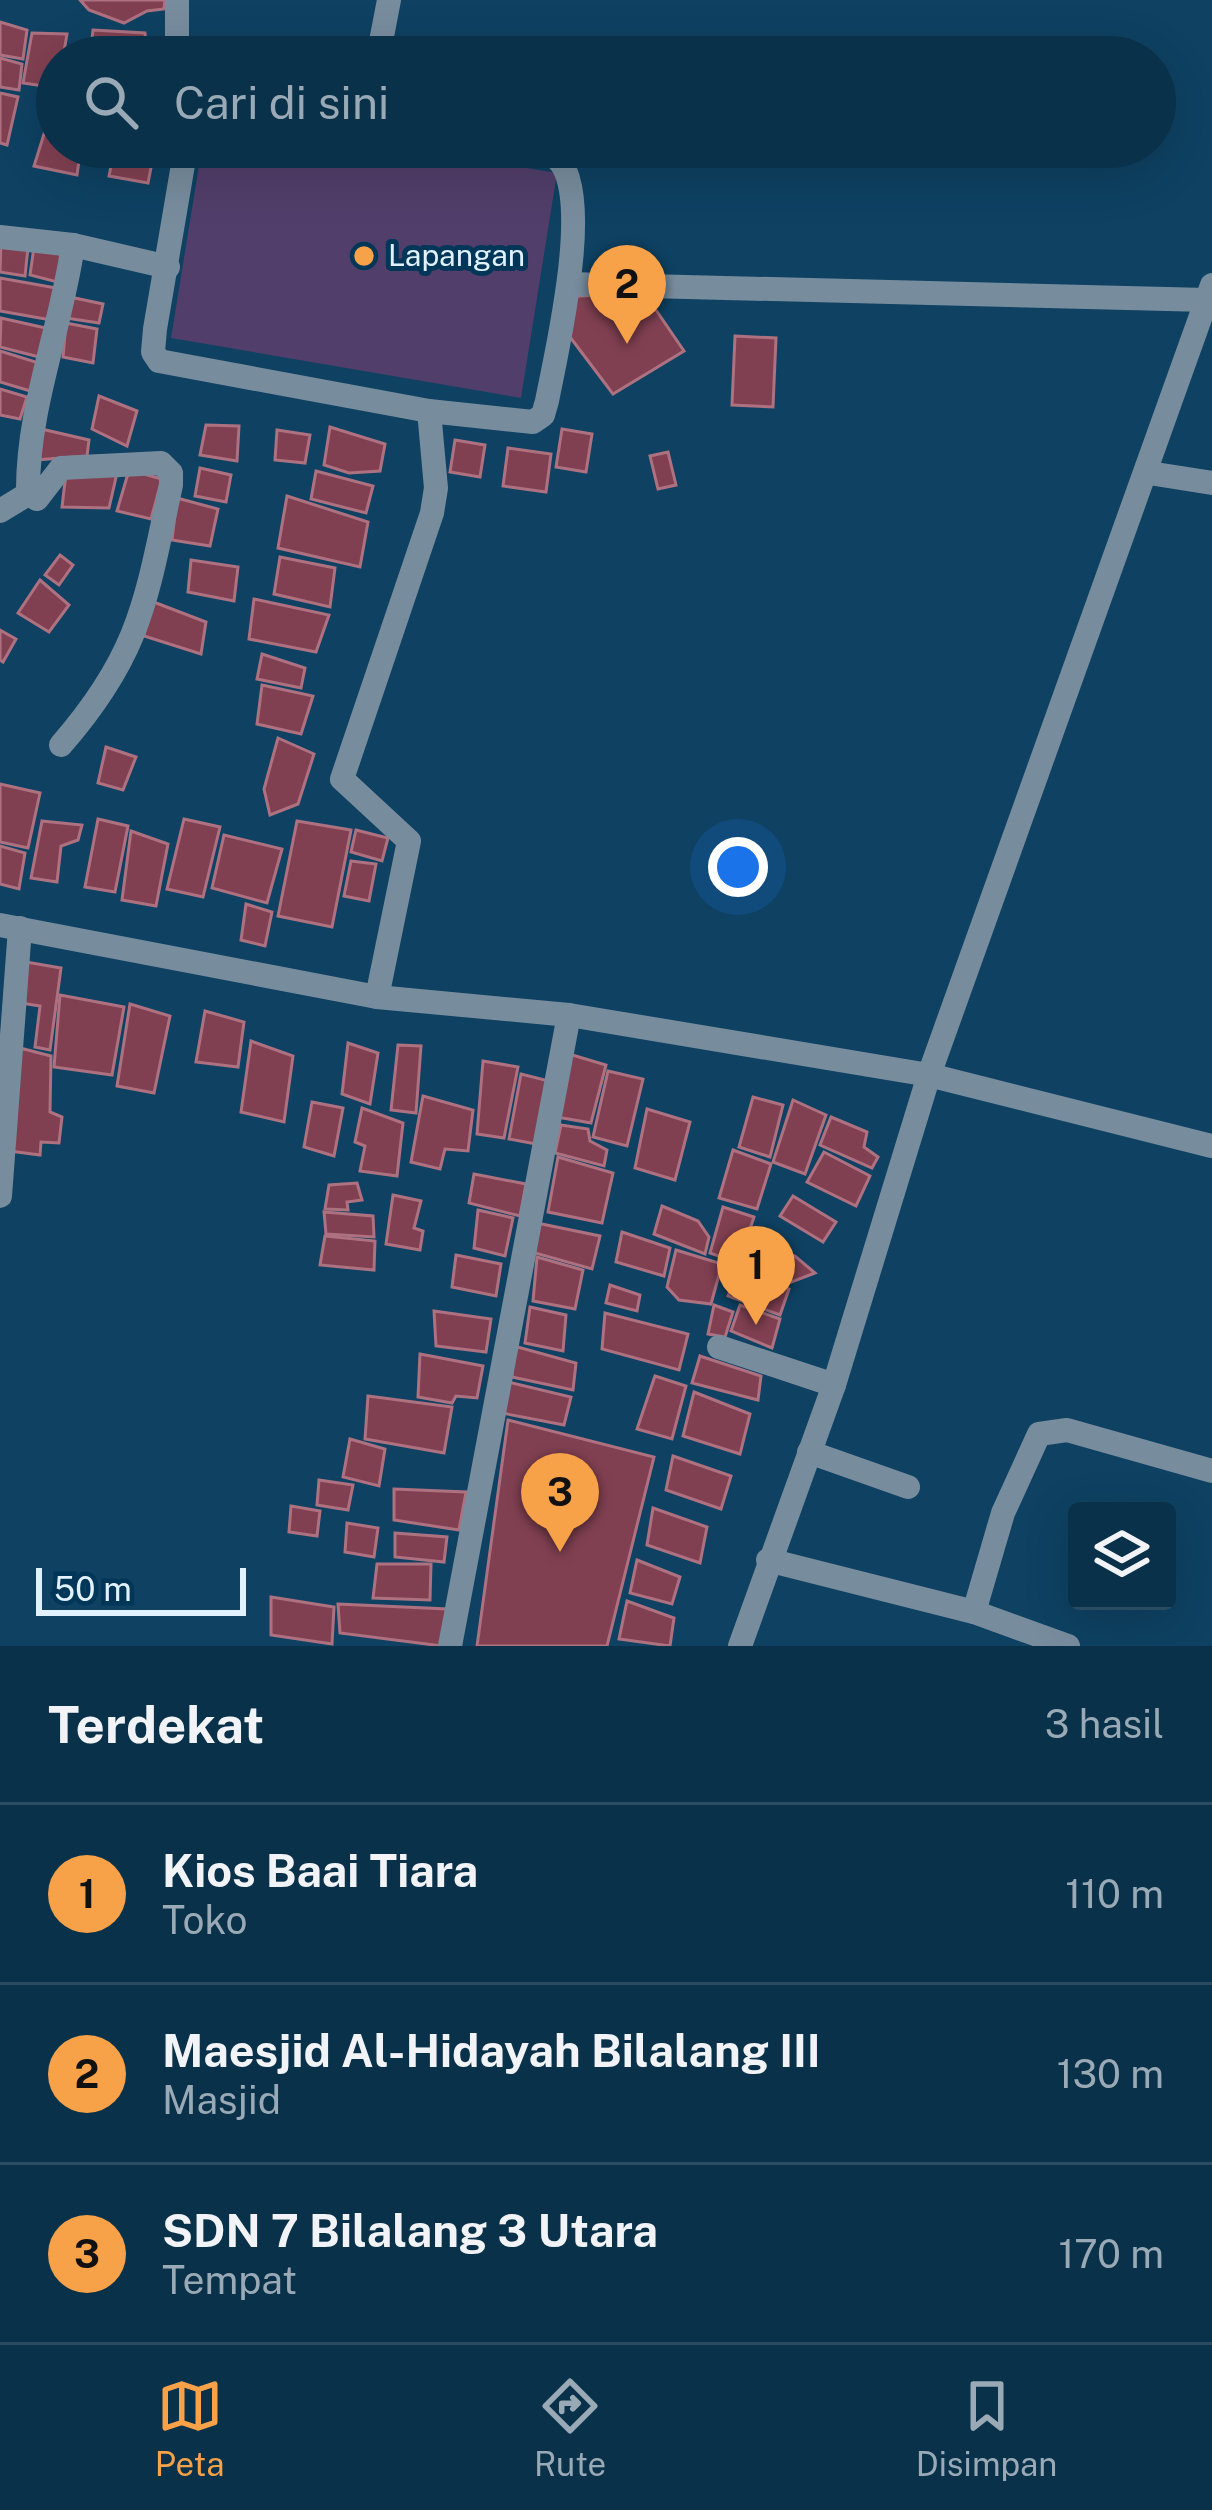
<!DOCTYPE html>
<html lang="id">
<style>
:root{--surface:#0a314a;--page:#183d54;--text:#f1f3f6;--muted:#99a9b5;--line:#2a4c62;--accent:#f7a149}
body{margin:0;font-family:"Public Sans",sans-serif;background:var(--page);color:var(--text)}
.controls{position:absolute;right:36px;bottom:36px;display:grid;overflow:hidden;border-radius:12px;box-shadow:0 12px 48px #0002}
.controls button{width:108px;height:108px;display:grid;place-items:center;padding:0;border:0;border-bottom:3px solid var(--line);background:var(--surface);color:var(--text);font:60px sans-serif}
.scale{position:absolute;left:36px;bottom:30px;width:210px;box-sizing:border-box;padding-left:12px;border:6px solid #e2f1fe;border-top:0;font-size:33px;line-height:42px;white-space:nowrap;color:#e2f1fe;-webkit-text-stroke:9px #003657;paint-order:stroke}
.you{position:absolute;left:738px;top:867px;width:42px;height:42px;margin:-30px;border:9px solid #fff;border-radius:50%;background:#1a73e8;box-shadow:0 0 0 18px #1a73e833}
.badge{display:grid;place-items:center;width:78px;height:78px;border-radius:50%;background:var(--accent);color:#111;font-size:39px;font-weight:700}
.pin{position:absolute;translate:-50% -99px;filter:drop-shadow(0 3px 6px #0008)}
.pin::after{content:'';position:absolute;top:63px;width:42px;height:36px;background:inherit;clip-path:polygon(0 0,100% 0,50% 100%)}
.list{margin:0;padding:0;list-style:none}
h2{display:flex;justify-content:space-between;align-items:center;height:156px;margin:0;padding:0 48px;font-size:51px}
h2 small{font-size:39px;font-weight:400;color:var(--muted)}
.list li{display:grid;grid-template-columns:78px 1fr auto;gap:36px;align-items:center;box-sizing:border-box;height:180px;padding:0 48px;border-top:3px solid var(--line)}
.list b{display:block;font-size:45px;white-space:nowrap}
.list p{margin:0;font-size:39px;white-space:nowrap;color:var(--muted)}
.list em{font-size:39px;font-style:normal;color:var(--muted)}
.icon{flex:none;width:66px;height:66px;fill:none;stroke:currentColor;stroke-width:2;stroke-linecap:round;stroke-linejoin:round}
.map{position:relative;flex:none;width:1212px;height:1646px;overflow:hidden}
.search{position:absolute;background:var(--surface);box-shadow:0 12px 48px #0002;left:36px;right:36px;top:36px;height:132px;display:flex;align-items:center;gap:30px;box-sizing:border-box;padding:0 42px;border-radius:66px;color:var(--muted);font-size:45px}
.sheet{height:696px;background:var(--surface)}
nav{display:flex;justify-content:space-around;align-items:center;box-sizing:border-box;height:168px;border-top:3px solid var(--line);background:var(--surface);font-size:33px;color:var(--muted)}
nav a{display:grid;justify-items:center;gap:6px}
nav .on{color:var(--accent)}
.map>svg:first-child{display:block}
.green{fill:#513e6a}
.building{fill:#804052;stroke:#ad7180;stroke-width:3}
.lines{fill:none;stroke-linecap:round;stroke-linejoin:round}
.minor{stroke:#778c9d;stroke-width:24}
.tertiary{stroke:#778c9d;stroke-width:24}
.poi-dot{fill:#f7a149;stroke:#003657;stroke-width:4.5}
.labels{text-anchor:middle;stroke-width:10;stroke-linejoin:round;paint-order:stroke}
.poi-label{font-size:30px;fill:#e2f1fe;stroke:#003657;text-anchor:start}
</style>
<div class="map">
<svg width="1212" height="1646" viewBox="0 0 1212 1646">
<rect width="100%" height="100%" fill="#0e4162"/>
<polygon class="green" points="202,147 400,147 557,173 521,398 171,338"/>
<g class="building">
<polygon points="80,0 165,0 164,9 147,11 124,23 89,10"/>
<polygon points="0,22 27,30 23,59 0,55"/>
<polygon points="93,30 145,33 147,57 90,57"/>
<polygon points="32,33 67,34 63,57 57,57 57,88 23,83"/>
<polygon points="0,58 22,64 19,90 0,87"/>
<polygon points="0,93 18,97 7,145 0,143"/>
<polygon points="54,102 57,147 81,147 77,175 34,166"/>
<polygon points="115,147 155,147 148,183 109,176"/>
<polygon points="1,242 28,248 25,276 0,272"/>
<polygon points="34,247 62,252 57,282 30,275"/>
<polygon points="0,278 56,288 51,320 0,311"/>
<polygon points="645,294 684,351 613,394 570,337 576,296"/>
<polygon points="70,297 103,304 99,323 66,318"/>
<polygon points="1,318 50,329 47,359 0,347"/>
<polygon points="66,323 97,329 93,363 63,357"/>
<polygon points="735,336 776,338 773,407 732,405"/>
<polygon points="0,351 42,364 37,393 0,382"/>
<polygon points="0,389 27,397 20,419 0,415"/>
<polygon points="99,396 137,411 127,446 92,429"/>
<polygon points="206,425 239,426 237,461 200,455"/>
<polygon points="330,427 385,444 380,471 349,473 324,465"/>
<polygon points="37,428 89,440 87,456 35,460"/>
<polygon points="562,429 592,434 586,472 556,467"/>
<polygon points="277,430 310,435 305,463 275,460"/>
<polygon points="455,440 485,445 480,477 450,472"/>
<polygon points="508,448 551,454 546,492 503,486"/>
<polygon points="668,452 676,485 658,489 650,456"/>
<polygon points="200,468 231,475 226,502 195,496"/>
<polygon points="129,470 162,479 151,519 117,511"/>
<polygon points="316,471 373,486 366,513 311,499"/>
<polygon points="66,473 117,473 109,508 62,507"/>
<polygon points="287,496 368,522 360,567 278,548"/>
<polygon points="177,498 218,509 210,546 172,540"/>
<polygon points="60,555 73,565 59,585 45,575"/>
<polygon points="280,557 335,568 330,607 274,594"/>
<polygon points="191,560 238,567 234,601 188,592"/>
<polygon points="40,580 69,605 49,632 18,613"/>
<polygon points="254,599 329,615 316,652 249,639"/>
<polygon points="151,601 206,622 201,654 144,636"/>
<polygon points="0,630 16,639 3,662 0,660"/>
<polygon points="262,654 305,668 301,688 257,679"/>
<polygon points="262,685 313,696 301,734 257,724"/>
<polygon points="278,738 314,754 298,804 270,815 264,789"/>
<polygon points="106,747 136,757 123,790 98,783"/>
<polygon points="0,784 40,793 28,848 0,842"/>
<polygon points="98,819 128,826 115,892 85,887"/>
<polygon points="184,819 220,827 203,897 167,889"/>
<polygon points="42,821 82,825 78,840 61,846 57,882 31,878"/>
<polygon points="297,821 351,830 332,927 278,916"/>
<polygon points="356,830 388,838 382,861 351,852"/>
<polygon points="131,831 168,844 156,906 122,900"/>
<polygon points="224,835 282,849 267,903 212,888"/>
<polygon points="0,846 25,853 19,889 0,884"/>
<polygon points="351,861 376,864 369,901 344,896"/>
<polygon points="246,904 272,912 265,946 241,940"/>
<polygon points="26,962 61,968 50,1050 35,1047 40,1006 21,1003"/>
<polygon points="60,995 124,1007 112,1075 54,1067"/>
<polygon points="130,1004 170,1016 154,1093 117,1086"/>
<polygon points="205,1011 244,1022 238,1067 196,1062"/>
<polygon points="251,1041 293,1056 284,1122 241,1112"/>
<polygon points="348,1043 378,1053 370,1104 342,1094"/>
<polygon points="398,1045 421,1046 416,1113 391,1110"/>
<polygon points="16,1047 51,1056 50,1112 62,1117 59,1143 41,1142 40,1155 9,1151"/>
<polygon points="569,1054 606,1065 591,1123 557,1117"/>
<polygon points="483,1061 518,1067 504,1138 477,1134"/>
<polygon points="608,1071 643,1079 627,1146 593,1137"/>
<polygon points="521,1074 549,1081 536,1144 509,1139"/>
<polygon points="423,1096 473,1110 468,1151 445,1149 440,1169 411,1162"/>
<polygon points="753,1097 783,1105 770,1157 739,1147"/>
<polygon points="793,1100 826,1115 805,1174 773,1162"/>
<polygon points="312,1102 343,1108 334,1156 304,1147"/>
<polygon points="362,1108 403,1123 397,1176 360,1171 365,1146 355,1142"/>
<polygon points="647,1109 690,1122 675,1180 635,1168"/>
<polygon points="831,1117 867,1132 864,1147 878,1157 872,1168 820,1145"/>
<polygon points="561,1125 588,1129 590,1141 607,1150 604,1166 555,1153"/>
<polygon points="733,1150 771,1164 757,1209 719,1198"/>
<polygon points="824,1152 870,1176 856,1206 807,1182"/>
<polygon points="558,1157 613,1173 602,1223 548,1212"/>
<polygon points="474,1174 526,1184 520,1216 469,1203"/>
<polygon points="357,1183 362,1200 347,1202 348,1210 325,1209 329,1185"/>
<polygon points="393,1195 421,1201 414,1228 423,1231 420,1250 386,1244"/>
<polygon points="793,1196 836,1222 823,1242 780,1216"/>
<polygon points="662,1206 698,1221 709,1237 705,1254 654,1234"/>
<polygon points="723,1207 754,1217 739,1263 710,1253"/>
<polygon points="478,1210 513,1218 505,1256 474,1248"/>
<polygon points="324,1212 373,1216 374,1237 326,1234"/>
<polygon points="537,1223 600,1236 592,1269 535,1253"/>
<polygon points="622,1232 670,1248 664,1276 616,1262"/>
<polygon points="325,1236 375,1241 374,1270 320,1265"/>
<polygon points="750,1241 795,1256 815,1273 789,1283 743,1263"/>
<polygon points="676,1250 722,1264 711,1304 679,1300 667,1287"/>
<polygon points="456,1255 501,1264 496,1296 452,1287"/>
<polygon points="537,1257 583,1270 575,1309 533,1301"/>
<polygon points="739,1269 789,1289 780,1315 728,1296"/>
<polygon points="610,1285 640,1295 637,1311 606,1303"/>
<polygon points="714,1305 733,1312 725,1337 708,1334"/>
<polygon points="740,1305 780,1319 772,1348 731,1331"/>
<polygon points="530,1307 566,1315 563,1351 525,1343"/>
<polygon points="434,1311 491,1319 486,1352 436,1346"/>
<polygon points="605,1313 688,1334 679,1370 602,1349"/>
<polygon points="514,1346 576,1363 573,1390 512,1377"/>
<polygon points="420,1354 483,1366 477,1398 456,1396 452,1403 418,1397"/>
<polygon points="700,1356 761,1376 758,1400 692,1383"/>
<polygon points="655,1376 686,1386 672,1439 637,1429"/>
<polygon points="508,1382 571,1397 564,1425 502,1413"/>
<polygon points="694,1392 750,1414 740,1454 683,1436"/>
<polygon points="368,1396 452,1407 444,1453 365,1439"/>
<polygon points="508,1420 654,1457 607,1646 477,1646"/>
<polygon points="350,1439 385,1449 379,1486 343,1477"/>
<polygon points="673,1456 731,1476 721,1509 666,1490"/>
<polygon points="319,1480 353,1485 348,1510 317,1505"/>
<polygon points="394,1489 466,1492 459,1530 394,1520"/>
<polygon points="291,1506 320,1511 317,1536 289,1532"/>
<polygon points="653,1508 707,1527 700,1563 647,1545"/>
<polygon points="347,1523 378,1528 374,1557 345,1552"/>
<polygon points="395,1533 447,1537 444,1562 395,1557"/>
<polygon points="637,1560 680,1577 672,1604 630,1593"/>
<polygon points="377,1564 431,1564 430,1600 373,1598"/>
<polygon points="271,1597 334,1607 332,1644 271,1635"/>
<polygon points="627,1601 674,1618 670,1646 619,1639"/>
<polygon points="338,1604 447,1609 442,1646 340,1633"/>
</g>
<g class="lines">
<g class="minor">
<polyline points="177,57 177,0"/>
<polyline points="378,57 389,0"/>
<path d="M186,147l-31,182 -2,23 6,9 270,50 104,11 10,-7 4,-14c9,-47 49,-214 8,-244l-57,-10"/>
<polyline points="0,237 73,245 168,267"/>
<polyline points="569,284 1207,300"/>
<polyline points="1149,473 1212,483"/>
<polyline points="0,511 28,494"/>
<path d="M61,745c80,-92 85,-145 110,-260v-12l-10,-10 -100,5 -24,31 -9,-5c-1,-87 33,-164 45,-249"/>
<polyline points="0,925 377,997 569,1015 929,1075 1212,1146"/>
<polyline points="377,997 409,841 342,779 432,513 436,488 429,411"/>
<polyline points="0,1196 20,928"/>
<polyline points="719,1347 834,1385"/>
<polyline points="809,1452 908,1487"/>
<polyline points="768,1560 974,1612 1068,1646"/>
<polyline points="974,1612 1003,1513 1039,1434 1067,1430 1212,1471"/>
<polyline points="450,1646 569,1015"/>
</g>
<polyline class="tertiary" points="740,1646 834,1385 929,1075 1212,285"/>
</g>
<circle class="poi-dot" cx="364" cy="256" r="12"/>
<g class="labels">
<g class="poi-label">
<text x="388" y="266">Lapangan</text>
</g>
</g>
</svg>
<div class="controls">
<button><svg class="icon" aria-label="layers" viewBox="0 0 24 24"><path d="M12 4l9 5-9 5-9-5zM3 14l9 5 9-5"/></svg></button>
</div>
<div class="scale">50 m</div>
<div class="you"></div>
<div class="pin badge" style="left:756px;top:1325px">1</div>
<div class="pin badge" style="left:627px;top:344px">2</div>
<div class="pin badge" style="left:560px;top:1552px">3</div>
<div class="search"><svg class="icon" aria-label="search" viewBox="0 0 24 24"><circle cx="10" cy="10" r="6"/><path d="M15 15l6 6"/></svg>Cari di sini</div>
</div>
<section class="sheet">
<h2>Terdekat<small>3 hasil</small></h2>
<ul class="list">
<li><span class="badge">1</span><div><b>Kios Baai Tiara</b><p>Toko</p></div><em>110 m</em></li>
<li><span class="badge">2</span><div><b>Maesjid Al-Hidayah Bilalang III</b><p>Masjid</p></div><em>130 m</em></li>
<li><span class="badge">3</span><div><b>SDN 7 Bilalang 3 Utara</b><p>Tempat</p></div><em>170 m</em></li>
</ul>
</section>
<nav>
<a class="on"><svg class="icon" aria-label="map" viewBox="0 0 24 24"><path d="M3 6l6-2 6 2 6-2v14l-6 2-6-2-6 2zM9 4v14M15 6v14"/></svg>Peta</a>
<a><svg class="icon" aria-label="directions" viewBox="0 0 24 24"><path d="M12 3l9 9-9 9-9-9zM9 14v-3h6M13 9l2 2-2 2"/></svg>Rute</a>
<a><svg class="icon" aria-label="saved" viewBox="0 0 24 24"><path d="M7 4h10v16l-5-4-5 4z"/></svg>Disimpan</a>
</nav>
